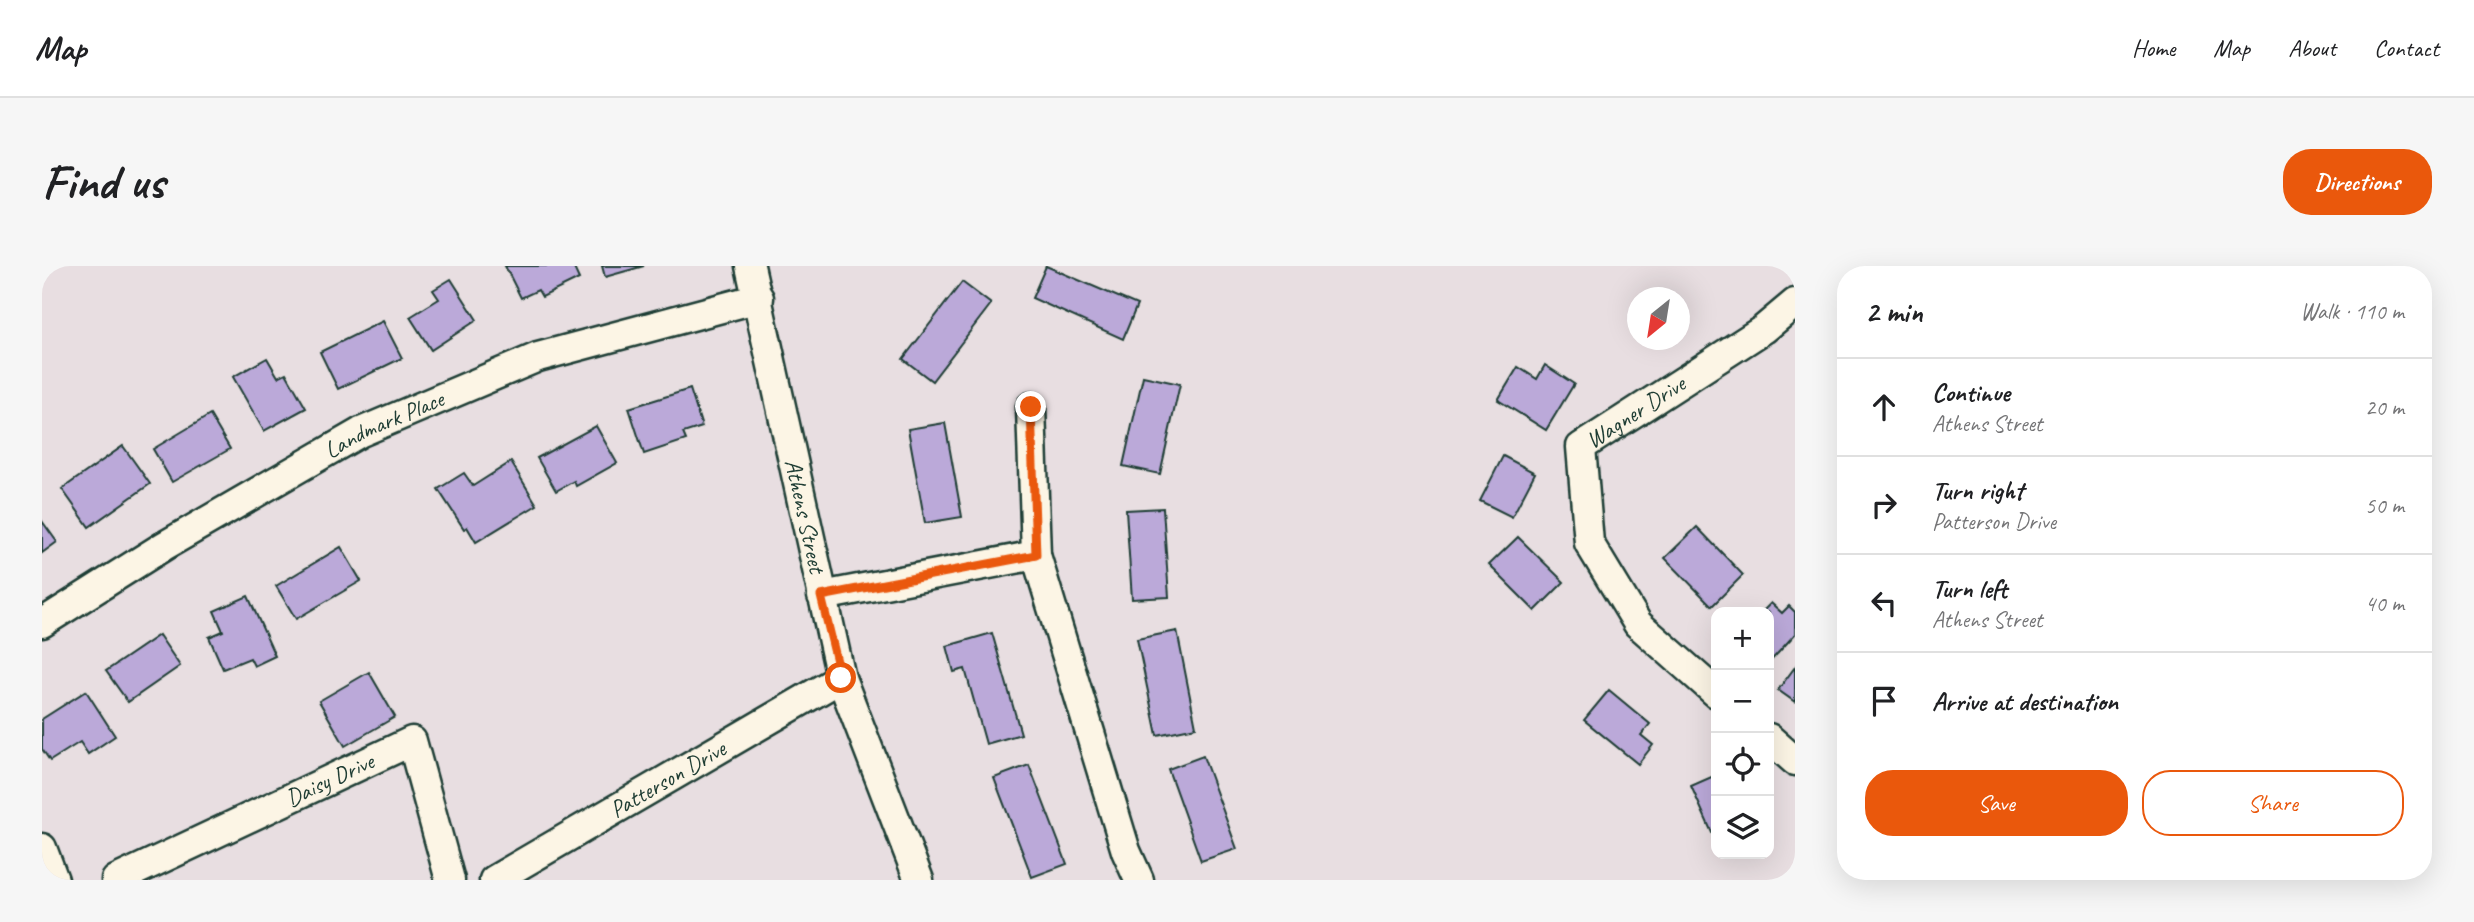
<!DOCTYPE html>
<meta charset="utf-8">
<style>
:root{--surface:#fff;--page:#f6f6f6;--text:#202124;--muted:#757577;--line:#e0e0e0;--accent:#ea580c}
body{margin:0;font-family:Caveat,sans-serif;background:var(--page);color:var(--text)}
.controls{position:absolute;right:21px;bottom:21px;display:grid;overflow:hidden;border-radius:14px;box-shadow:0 7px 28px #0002}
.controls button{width:63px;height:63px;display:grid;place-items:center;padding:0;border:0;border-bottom:2px solid var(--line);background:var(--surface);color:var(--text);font:35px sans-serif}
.compass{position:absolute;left:1585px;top:21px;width:63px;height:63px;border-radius:50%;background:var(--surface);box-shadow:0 7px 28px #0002;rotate:210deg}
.stop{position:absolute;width:21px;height:21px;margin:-16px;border:5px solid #ea580c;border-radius:50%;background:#fff}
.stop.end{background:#ea580c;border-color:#fff;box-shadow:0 2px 7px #0008}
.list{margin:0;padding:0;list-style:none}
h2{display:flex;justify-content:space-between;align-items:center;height:91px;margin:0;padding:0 28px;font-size:30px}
h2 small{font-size:23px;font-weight:400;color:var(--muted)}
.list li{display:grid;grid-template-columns:46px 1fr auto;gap:21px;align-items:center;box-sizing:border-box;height:98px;padding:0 28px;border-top:2px solid var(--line)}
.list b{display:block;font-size:26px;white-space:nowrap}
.list p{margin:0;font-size:23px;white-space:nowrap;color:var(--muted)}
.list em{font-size:23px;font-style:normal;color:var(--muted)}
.actions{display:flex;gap:14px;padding:21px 28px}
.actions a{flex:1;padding:16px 0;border:2px solid var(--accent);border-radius:28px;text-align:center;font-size:24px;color:var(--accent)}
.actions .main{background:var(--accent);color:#fff}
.icon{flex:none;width:38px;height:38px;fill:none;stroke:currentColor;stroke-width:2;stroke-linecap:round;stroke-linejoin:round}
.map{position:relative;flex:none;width:1753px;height:614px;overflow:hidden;border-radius:28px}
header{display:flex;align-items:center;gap:42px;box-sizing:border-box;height:98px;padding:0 35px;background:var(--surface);border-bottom:2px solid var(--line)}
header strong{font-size:33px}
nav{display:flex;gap:38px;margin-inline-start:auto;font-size:24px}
.intro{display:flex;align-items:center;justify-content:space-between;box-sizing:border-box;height:168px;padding:0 42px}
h1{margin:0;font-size:49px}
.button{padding:18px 32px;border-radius:28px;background:var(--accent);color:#fff;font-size:24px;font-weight:700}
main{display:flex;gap:42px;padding:0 42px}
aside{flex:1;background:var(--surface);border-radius:28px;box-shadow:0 7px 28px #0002}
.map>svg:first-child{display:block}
.building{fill:#bba9d9;stroke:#1f3d34;stroke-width:2}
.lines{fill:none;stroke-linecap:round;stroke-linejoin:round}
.minor-casing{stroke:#1f3d34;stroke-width:33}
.minor{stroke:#fcf5e5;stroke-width:28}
.route{stroke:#ea580c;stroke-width:9}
.labels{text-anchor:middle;stroke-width:7;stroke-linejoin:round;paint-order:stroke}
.street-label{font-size:24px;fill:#1f3d34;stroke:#fcf5e5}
</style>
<header>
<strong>Map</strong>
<nav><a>Home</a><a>Map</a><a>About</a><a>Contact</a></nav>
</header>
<div class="intro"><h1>Find us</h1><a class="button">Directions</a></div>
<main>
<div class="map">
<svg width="1753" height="614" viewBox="0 0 1753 614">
<rect width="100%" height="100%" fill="#e8dee1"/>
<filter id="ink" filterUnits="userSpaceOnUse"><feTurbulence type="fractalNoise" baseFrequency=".0143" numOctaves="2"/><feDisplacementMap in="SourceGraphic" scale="14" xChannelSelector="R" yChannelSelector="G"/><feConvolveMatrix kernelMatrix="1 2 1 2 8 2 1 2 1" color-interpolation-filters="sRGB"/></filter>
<g filter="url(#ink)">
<g class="building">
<polygon points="463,0 531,0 537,13 500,31 496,24 479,32"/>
<polygon points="560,0 602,0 563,11"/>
<polygon points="1004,0 1095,39 1081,73 990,32"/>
<polygon points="409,13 435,54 389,84 368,51 397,33 391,24"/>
<polygon points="920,16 949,38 890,115 861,93"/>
<polygon points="341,55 360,92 296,123 278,86"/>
<polygon points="225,92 236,111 244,107 264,142 222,165 191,111"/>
<polygon points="1503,99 1532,118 1504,164 1456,134 1476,101 1495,113"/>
<polygon points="1101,110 1138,118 1118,208 1081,200"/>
<polygon points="648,123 660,161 641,167 644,174 602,188 587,142"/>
<polygon points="168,149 188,183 130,216 111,183"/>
<polygon points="903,157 920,251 883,257 866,163"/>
<polygon points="554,160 575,197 534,220 532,215 514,225 495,192"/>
<polygon points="81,180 108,218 47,261 20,223"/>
<polygon points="1461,190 1493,207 1470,251 1438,235"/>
<polygon points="469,196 495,239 434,276 425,261 422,263 396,223 422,207 431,220"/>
<polygon points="1121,242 1127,331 1090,333 1084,244"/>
<polygon points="0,255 15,276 0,287"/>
<polygon points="1655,261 1701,309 1670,340 1623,292"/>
<polygon points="1476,271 1522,316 1493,345 1447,299"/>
<polygon points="299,281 319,315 254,353 234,320"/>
<polygon points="206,330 233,390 212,400 208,392 181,403 167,371 181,365 172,345"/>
<polygon points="1729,337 1740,347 1747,340 1753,346 1753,368 1727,397 1727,346 1720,346"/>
<polygon points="1135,365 1154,461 1115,469 1095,373"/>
<polygon points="950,367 979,468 944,478 923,403 912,406 905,380"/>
<polygon points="117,369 138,400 86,436 64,405"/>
<polygon points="1753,401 1753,436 1736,424"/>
<polygon points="327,406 353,451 303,480 277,435"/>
<polygon points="1567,424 1608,458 1599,469 1611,479 1596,498 1542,454"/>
<polygon points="44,425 73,470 46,488 38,476 8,495 0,483 0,453"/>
<polygon points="1161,490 1195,583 1159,595 1126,503"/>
<polygon points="987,499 1025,598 990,611 952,512"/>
<polygon points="1674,509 1674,565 1670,567 1649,520"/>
</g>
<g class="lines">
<defs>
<g id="minor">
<path id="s1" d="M708,0l91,412 78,202"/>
<polyline points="989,141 994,289 1084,585 1097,614"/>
<polyline points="780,330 994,289"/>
<path id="s2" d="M0,357l122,-77 197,-114 177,-75 221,-59"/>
<path id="s3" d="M1674,427l-78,-69 -49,-81 -8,-96 183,-118 31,-26"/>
<polyline points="1727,472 1753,495"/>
<polyline points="0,582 12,614"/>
<path id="s4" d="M74,614l296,-139 38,139"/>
<path id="s5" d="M452,614l347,-202"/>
</g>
</defs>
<use href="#minor" class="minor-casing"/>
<use href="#minor" class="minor"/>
</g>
</g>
<g class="lines" filter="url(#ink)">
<polyline class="route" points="799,412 779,330 994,289 989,141"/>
</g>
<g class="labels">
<g class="street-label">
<text dy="8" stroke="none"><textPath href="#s3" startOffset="360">Wagner Drive</textPath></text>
<text dy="8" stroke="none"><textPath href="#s2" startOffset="396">Landmark Place</textPath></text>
<text dy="8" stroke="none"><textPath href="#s1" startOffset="256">Athens Street</textPath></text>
<text dy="8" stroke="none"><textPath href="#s5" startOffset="201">Patterson Drive</textPath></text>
<text dy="8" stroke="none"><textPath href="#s4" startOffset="236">Daisy Drive</textPath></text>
</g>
</g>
</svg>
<div class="controls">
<button>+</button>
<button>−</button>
<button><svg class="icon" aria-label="locate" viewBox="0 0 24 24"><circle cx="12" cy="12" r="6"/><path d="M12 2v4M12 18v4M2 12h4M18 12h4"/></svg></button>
<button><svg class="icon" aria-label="layers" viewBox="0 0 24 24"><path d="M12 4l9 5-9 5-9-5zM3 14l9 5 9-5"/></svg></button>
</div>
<svg class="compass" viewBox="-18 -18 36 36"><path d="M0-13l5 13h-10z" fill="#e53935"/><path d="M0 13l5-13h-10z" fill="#757577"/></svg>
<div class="stop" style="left:799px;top:412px"></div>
<div class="stop end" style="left:989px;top:141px"></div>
</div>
<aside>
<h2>2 min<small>Walk · 110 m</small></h2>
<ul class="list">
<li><svg class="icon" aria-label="ahead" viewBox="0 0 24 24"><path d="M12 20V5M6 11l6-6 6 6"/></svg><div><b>Continue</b><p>Athens Street</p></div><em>20 m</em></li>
<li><svg class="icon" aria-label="right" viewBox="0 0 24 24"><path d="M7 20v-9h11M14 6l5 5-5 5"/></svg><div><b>Turn right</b><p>Patterson Drive</p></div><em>50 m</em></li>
<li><svg class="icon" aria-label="left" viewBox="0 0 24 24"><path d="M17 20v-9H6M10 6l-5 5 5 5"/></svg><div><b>Turn left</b><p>Athens Street</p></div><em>40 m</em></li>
<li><svg class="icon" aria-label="arrive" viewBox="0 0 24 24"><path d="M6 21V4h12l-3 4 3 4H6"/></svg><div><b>Arrive at destination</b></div></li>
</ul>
<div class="actions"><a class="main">Save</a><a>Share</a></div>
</aside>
</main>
